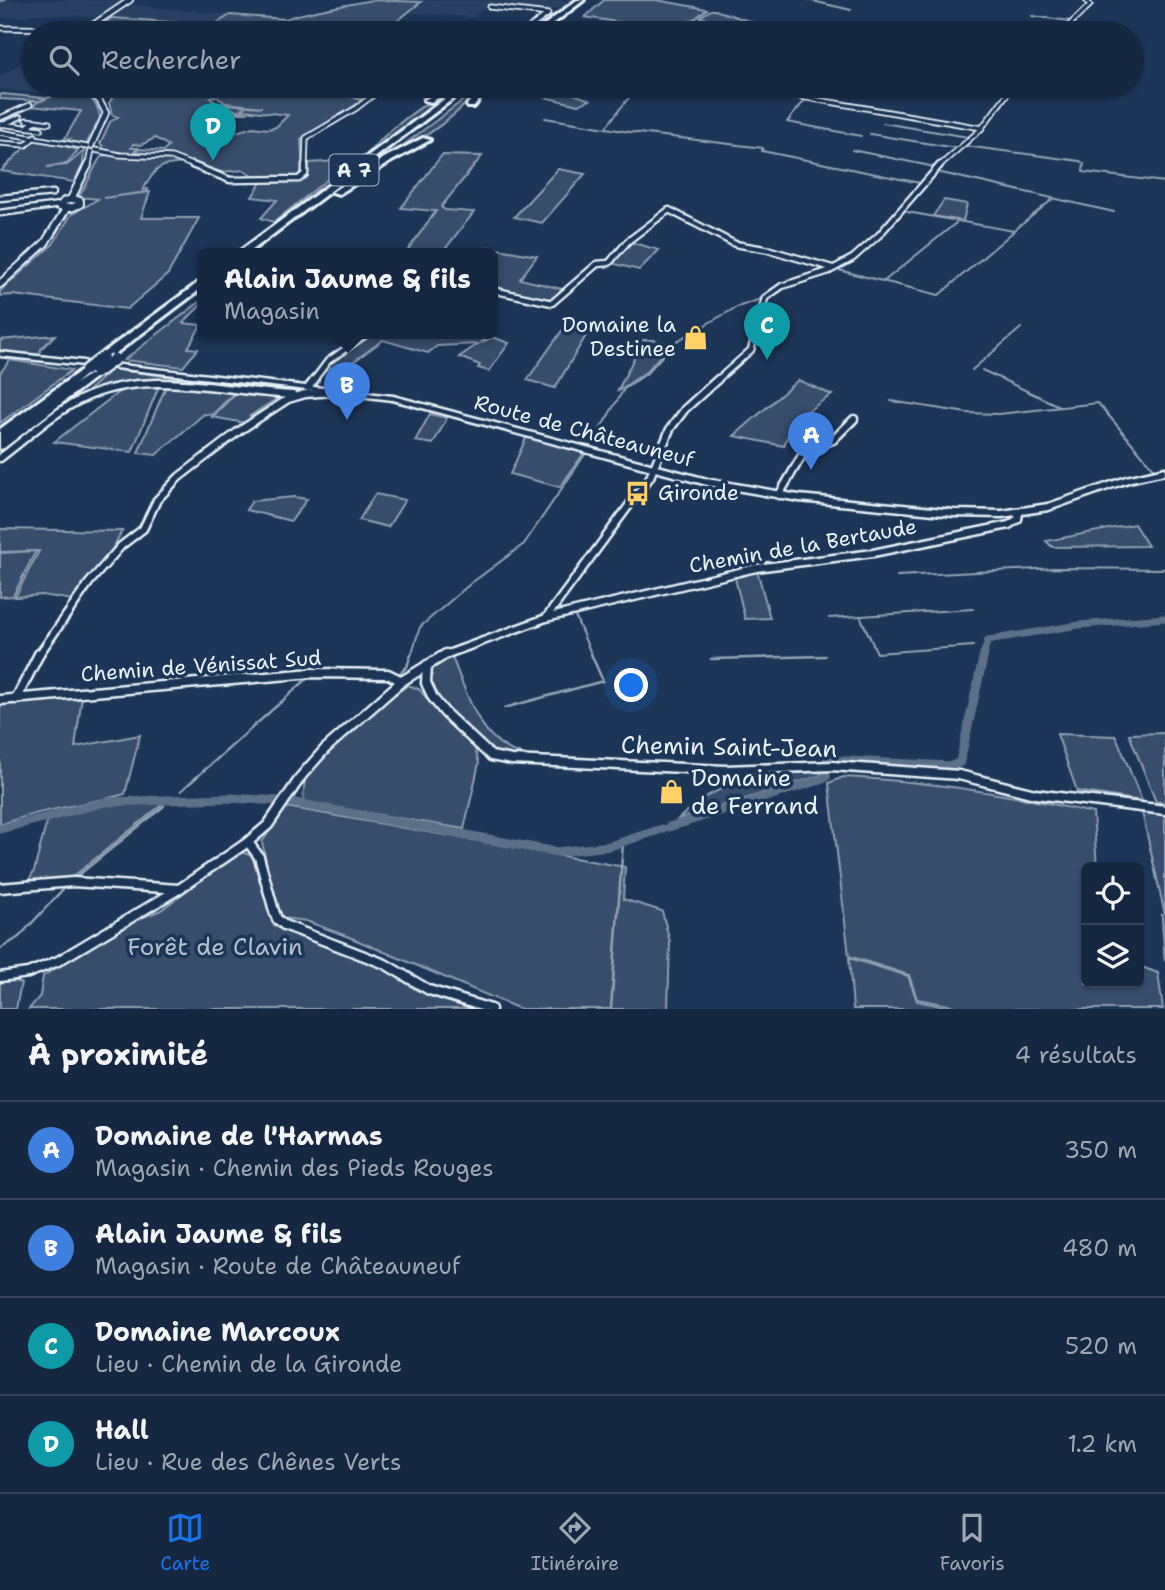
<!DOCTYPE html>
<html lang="fr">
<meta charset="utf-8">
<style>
:root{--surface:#162841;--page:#23344c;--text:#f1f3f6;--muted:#9ea6b1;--line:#35445a;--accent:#1a73e8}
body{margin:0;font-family:"Shantell Sans",sans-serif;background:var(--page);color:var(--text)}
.controls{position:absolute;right:21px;bottom:21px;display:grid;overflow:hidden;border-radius:10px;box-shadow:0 2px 5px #0004}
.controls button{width:63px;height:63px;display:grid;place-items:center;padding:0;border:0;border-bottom:2px solid var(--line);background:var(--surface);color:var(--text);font:35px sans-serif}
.you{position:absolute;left:632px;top:686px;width:24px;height:24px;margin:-18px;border:5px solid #fff;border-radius:50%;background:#1a73e8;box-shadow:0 0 0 10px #1a73e833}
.badge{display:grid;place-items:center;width:46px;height:46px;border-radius:50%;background:var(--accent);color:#fff;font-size:23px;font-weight:700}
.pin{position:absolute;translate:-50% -58px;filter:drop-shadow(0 2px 4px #0008)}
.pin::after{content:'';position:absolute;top:37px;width:24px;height:21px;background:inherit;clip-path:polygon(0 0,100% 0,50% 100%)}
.popup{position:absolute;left:197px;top:248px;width:301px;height:91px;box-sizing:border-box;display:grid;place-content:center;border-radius:10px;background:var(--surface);filter:drop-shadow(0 2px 5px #0005);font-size:23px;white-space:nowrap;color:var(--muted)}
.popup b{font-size:26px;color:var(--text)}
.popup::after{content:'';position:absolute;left:50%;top:100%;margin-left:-14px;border:14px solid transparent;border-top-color:var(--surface)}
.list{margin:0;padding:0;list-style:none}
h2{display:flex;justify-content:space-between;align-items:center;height:91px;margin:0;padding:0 28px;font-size:30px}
h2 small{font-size:23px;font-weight:400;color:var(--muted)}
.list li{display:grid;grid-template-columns:46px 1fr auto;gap:21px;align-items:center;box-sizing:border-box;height:98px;padding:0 28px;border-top:2px solid var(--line)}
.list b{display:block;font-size:26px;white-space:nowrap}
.list p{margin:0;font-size:23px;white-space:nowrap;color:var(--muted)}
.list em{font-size:23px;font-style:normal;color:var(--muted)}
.icon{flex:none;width:38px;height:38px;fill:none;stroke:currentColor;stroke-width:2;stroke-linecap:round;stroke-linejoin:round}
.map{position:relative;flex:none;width:1165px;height:1009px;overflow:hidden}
.search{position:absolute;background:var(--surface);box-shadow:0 2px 5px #0004;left:21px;right:21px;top:21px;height:77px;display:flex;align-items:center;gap:18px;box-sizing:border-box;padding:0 24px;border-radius:38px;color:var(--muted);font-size:26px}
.sheet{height:483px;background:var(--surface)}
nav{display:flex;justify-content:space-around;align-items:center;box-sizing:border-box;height:98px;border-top:2px solid var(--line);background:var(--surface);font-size:19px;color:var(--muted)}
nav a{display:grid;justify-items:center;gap:4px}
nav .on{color:var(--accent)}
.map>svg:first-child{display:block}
.built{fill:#2a4162}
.green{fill:#374d6c;stroke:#909fb2;stroke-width:2;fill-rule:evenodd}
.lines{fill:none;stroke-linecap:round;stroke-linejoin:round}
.stream-far1{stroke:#95a4b5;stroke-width:2}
.stream{stroke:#95a4b5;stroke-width:2.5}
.canal-far1{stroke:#5d7089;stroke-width:7}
.canal{stroke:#5d7089;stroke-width:9}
.minor-far3-casing{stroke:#e8f1f8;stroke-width:7}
.minor-far2-casing{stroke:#e8f1f8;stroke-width:9}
.minor-far1-casing{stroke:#e8f1f8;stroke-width:11}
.minor-casing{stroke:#e8f1f8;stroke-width:13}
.tertiary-far1-casing{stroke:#e8f1f8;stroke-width:8}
.tertiary-casing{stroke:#e8f1f8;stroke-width:10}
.secondary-casing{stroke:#e8f1f8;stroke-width:5}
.motorway-casing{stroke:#e8f1f8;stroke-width:6}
.minor-far3{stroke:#1d3557;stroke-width:3.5}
.minor-far2{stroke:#1d3557;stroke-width:4.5}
.minor-far1{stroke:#1d3557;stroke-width:6}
.minor{stroke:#1d3557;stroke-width:8}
.tertiary-far1{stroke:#1d3557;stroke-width:4.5}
.tertiary{stroke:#1d3557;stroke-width:6}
.secondary{fill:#1d3557;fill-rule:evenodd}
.motorway{fill:#1d3557;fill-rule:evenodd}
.motorway-bridge-casing{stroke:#e8f1f8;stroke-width:14;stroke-linecap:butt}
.motorway-bridge{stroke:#1d3557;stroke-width:10}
.labels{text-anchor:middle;stroke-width:7;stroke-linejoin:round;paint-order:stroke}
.shield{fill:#1d3557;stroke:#abb9c8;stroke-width:2}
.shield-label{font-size:19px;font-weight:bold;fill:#e8f1f8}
.poi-label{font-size:21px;fill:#e8f1f8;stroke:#1d3557;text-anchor:end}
.street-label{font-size:21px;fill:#e8f1f8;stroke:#1d3557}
.near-street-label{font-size:24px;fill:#e8f1f8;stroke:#1d3557}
.near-poi-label{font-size:24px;fill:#e8f1f8;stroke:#1d3557;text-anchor:start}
.near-park-label{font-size:24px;fill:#b3c0ce;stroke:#1d3557}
</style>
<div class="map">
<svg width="1165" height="1009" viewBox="0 0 1165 1009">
<rect width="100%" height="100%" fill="#1d3557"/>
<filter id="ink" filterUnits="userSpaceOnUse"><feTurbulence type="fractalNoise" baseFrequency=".0143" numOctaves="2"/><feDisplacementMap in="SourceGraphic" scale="14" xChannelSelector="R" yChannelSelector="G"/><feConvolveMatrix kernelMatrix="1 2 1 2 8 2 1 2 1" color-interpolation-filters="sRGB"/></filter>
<g filter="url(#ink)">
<g class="built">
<polygon points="7,0 124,0 100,17 29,14 27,17 0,17 0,1"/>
<polygon points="423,0 572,0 562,7 546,11 488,6 473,17 410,13"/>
<polygon points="129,4 143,6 230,15 214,26 110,18"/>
<polygon points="29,58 33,59 33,86 70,86 48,94 0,89 0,77"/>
</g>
<g class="green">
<path d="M372,0l49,2 -25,20 -107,-1 -34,12h-165l22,-15 102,7 16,-10 56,4c6,-5 72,-16 86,-19z"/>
<polygon points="604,0 656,0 707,9 693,20 668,30 585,17"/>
<polygon points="711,10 715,10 786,33 752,33 700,17"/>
<path d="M93,86h289l-18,14 -14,-4 12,5 -61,38 2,35 -2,2 -43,3 -14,-9 -23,2 -50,-16 -37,-2 5,-5 25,2 5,-5 -14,-8 -14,7 -8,-1 -2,4h7l-6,6 -31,-4 2,-4 -3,-2 10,-22 8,-5 -6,-2 -3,-12 3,-4 -9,-7h-7l10,-4zM215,96l11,7 36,4 -39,-3 12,6 -1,3h14l-11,-2 8,-4 -2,3 45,5 -12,12 -8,2 -15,-2 -17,5 -25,-3 12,-9 -1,-5 7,-4 -7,-7 -8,10 5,1h-5l-9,10h-7l7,-13 11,-9 -6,-6z"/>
<path d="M457,86h3l-93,68c25,-28 57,-51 90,-68z"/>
<path d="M482,86c-26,32 -59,54 -96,72z"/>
<polygon points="498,86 566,86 560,89 590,100 578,105"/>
<path d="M72,87c13,5 27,15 28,31l-14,27 -18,-4 2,-2 -6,1 17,-29 -50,-5 9,-5 -40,-2v-4l3,-1 41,4 -3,3z"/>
<polygon points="35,137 78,150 67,163 47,167 67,165 84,151 83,165 74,182 1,171"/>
<path d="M103,155l67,3 13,5c-25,2 -27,4 -40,27l5,-1 -1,3 -44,6 47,-6 -9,26h58l-31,56 -41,35 -114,-14 -13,1v-5l53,-47 18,-29 27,-16 -20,-2c11,-12 17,-36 25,-42z"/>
<polygon points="442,155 482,156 441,207 445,210 474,212 441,254 405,254 436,211 401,208"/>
<polygon points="352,160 274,222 261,218 277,200 252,197 262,181 304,180 308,176 309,163"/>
<polygon points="558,169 585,174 542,223 514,217"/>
<polygon points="944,200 967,204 963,221 933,216"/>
<polygon points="630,242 659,250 639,270 615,264 614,261"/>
<path d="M487,247l50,9 -17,23 46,11c-21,19 -48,5 -74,-1v-35h-12z"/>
<polygon points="202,300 202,304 183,323 201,325 188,348 198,349 183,367 124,360"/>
<polygon points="566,325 591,327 555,388 527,380"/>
<polygon points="371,334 486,334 488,335 481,343 492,337 509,343 489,371 478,368 480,365 459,357 478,344 437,346 428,353 383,340 342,370 327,367 337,356"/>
<polygon points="55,335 41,349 40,355 0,351 0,340"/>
<polygon points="643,340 654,340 670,345 647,371 617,392"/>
<polygon points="10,360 72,370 0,423 0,373"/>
<polygon points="112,369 180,378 177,383 128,383 82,396"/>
<path d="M798,380l34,15c-22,13 -41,26 -48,51l-50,-10z"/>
<polygon points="159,386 132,452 54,442 124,388"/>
<polygon points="166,386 235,392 212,415 204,414 156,455 138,453"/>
<polygon points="239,390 281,396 250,416 254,418 245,423 212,417"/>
<polygon points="430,414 447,418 433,444 415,441"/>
<polygon points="527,436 584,453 560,487 510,474"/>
<polygon points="375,494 405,500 388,527 359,520"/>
<polygon points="294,497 307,499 291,521 246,510 252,501"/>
<polygon points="1134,524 1148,546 1052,547 1046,541"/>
<polygon points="0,529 122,531 106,561 73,600 42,595 15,597 39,551 0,552"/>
<polygon points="36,551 13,596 0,597 0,553"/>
<polygon points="757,570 770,618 745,619 734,574"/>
<path d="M451,655c16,37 27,87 70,99v4l-28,-4 -46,-42 -13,-18 -5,-20 1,-8z"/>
<polygon points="408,685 419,689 448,723 474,746 479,763 464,829 303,802 305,777 364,717"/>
<path d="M82,696l-7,51 65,-12 -15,59c-41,11 -85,15 -125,31v-120z"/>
<polygon points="1165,733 1165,802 1156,802 1129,734"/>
<polygon points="1057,734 1116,736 1142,801 1077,791"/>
<polygon points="820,772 822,775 677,820 701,799 725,787 729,776"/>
<path d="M843,777c85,4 167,17 250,36l4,54h-11v116h53v-17l19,7 5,36h-194l-52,-10 -8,-24 -60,-19 -20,-173z"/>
<polygon points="164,803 70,879 29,880 34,871 47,821 106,804"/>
<polygon points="286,807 625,867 623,899 662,911 670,942 668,1009 520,1009 349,937 306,921 283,918 274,900 262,842"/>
<polygon points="1142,812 1165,814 1165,915"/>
<polygon points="242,852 252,856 274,925 377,963 418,991 483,1009 29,1009 40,996 43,976 134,921 161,910 208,874"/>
<polygon points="849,958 908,976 917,1001 956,1009 853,1009"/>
<polygon points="14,981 21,983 16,1009 0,1009 0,982"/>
</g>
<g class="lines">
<g class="stream-far1">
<polyline points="808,0 851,10"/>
<polyline points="0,1 5,0"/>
<polyline points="1032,16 1070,21"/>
<polyline points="1005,94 1010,86"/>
<polyline points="817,97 828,86"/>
<polyline points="805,100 787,122 861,136"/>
<polyline points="931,117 944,120"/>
<polyline points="545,118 630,132 763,148 762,151 920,183"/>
<polyline points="883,123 968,137"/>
<polyline points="606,127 631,95"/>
<polyline points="985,127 1014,89"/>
<polyline points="870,134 956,148"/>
<polyline points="969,137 977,129"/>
<polyline points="965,146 1080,161 1084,164 1083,172 1165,182"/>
<polyline points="965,146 976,136"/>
<polyline points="852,150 935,167"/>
<polyline points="940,163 959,146"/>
<polyline points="937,172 1114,212"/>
<polyline points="910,197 931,172"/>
<polyline points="907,208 912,200"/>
<polyline points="1015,230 1054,198"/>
<polyline points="859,255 888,230 904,211"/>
<polyline points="839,269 852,261"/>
<polyline points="838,270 939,295 1014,231 907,212"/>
<polyline points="883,282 956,223"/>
<polyline points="762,296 789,280 823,269"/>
<polyline points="118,364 166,370"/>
<polyline points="972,370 1021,328"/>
<polyline points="982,370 1059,406"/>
<polyline points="128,371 308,391"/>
<polyline points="179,371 307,385"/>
<polyline points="313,386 378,394"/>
<polyline points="386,395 425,404"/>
<polyline points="369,397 422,408"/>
<polyline points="891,401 967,413 999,414 1098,403 1154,469"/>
<polyline points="431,406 451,411"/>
<polyline points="459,413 614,454"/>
<polyline points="567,447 650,470"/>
<polyline points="589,448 624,389 646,374 675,342 737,307 761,299"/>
<polyline points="659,473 696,482"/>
<polyline points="1124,485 1165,475"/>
<polyline points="715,486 792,500"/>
<polyline points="1097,486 1165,467"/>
<polyline points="1078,493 1085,491"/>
<polyline points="801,501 915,513"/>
<polyline points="1040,505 1072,495"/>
<polyline points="963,510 996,511"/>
<polyline points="897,576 1056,568 1165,569"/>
<polyline points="575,616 592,656"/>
<polyline points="829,618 973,609"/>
<polyline points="861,618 877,653 973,646"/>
<polyline points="411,656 420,627 470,584 524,544 586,453"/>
</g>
<g class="stream">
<polyline points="711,659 825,656"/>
<polyline points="399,674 407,667 411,654"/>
<polyline points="504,708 603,681 591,654"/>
<polyline points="181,791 308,678"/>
<polyline points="1162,805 1165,806"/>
<polyline points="75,878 164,806"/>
<polyline points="1162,915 1165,960"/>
<polyline points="0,949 19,937 65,887"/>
<polyline points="611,1009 623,843"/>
</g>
<polyline class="canal-far1" points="983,656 988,640 1079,625 1165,618"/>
<g class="canal">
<polyline points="290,802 557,852 610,846 662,829"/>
<polyline points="669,827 823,779 826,777 827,760 952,766 960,762 984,654"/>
<polyline points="0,829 106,802 230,798 281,801"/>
</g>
<defs>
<g id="minor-far3">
<polyline points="490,7 548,14 522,33"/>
<polyline points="0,28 87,29"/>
<polyline points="1061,33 1090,5 1086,0"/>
<polyline points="397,86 447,86"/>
<polyline points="737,86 982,128"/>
<polyline points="0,118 30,105"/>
<polyline points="26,120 35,121 27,127"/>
<polyline points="35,121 49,123"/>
<polyline points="0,124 41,129"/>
<polyline points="2,125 20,117"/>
<polyline points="0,132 87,147"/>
<polyline points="0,143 26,145 35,136"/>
<polyline points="95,150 120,155 171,157 197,167"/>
<polyline points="305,167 306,138 355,109 385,86"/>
<polyline points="938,167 981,129 1013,86"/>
</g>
<g id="minor-far2">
<polyline points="192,165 230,180 299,179 305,174 305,165"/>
<polyline points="0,198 53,193"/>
<polyline points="0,213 60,205"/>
<polyline points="492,290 552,303 597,264 609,263 628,241 669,210 735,244 770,250 832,268"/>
<polyline points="313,381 328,361 367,334"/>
<polyline points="716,381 751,350 765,298 782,286 829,271 853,258 879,235 940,165"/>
</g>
<g id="minor-far1">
<polyline points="308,388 315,379"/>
<path d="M0,458c27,-20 52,-45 82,-59 65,-32 143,-7 211,-4"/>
<polyline points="779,495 804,452 833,440 854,419"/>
<polyline points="546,618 756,568 873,553 1009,525 1018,519 1019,513"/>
<polyline points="38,656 89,583 121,546 143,529 157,500 179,477 239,431 288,399 305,394 335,392"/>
<polyline points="442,656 546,618 650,477 670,429 685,409 718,379"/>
</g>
<g id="minor">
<polyline points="427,665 426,683 433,698 445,713 491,756 512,760 726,770 832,766 959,775 1035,794 1165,810"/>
<polyline points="16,699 39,654"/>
<polyline points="0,700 312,673 388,674 402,681"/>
<polyline points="248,842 259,857 274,911 277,919 284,925 385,964 429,990 491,1009"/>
<polyline points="0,888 73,882 179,889"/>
<polyline points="0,977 28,973 58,961 179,889 248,842 268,825 302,775 325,749 402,681 446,654"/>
</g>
<g id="tertiary-far1">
<polyline points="81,33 130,0"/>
<polyline points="80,86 99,100 106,113 91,146"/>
<polyline points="88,167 91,152"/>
</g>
<g id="tertiary">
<polyline points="71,199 88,165"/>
<polygon points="74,199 80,201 80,204 71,208 60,207 64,201"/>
<polyline points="0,284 45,243 66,209"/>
</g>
<g id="secondary">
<polygon points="0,352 84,361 88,363 84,365 0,356"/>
<polygon points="112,364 393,396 707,479 799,495 954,510 1002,511 1048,504 1126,477 1165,468 1165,474 1131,481 1049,510 1002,517 954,516 799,501 707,485 393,400 115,368 111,366"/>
</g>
<g id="motorway">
<polygon points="577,0 584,0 541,33 534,33"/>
<polygon points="450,86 459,86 431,102 424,100"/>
<polygon points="462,86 470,86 247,254 236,254"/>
<polygon points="481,86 489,86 474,107 468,107 467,105"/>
<polygon points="423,138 430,140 390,162 339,194 332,192 384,158"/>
<polygon points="202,280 202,288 108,359 100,359 99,357 100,355"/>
<polygon points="86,367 91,370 75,384 96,370 101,373 4,448 0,449 0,439 2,438 0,439 0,429"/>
</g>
</defs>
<use href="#minor-far3" class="minor-far3-casing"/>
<use href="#minor-far2" class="minor-far2-casing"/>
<use href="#minor-far1" class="minor-far1-casing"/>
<use href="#minor" class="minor-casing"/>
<use href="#tertiary-far1" class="tertiary-far1-casing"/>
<use href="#tertiary" class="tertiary-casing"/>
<use href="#secondary" class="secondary-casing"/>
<use href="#motorway" class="motorway-casing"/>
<use href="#minor-far3" class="minor-far3"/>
<use href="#minor-far2" class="minor-far2"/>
<use href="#minor-far1" class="minor-far1"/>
<use href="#minor" class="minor"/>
<use href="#tertiary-far1" class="tertiary-far1"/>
<use href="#tertiary" class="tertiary"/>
<use href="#secondary" class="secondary"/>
<use href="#motorway" class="motorway"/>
<defs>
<g id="motorway-bridge">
<polyline points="86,370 103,357"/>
<polyline points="96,373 115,359"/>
</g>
</defs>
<use href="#motorway-bridge" class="motorway-bridge-casing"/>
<use href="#motorway-bridge" class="motorway-bridge"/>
</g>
</g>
<defs>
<symbol id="shop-bare" viewBox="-9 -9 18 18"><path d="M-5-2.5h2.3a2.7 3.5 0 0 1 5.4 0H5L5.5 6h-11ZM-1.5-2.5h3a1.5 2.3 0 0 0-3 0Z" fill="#ffd166" stroke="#1d3557" stroke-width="2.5" paint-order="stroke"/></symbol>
<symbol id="bus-bare" viewBox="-9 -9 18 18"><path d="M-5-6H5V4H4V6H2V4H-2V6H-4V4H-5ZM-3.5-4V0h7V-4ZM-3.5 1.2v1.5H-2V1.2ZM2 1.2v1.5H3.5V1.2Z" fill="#ffd166" stroke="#1d3557" stroke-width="2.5" paint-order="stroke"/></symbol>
</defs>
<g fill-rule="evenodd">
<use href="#shop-bare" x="678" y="320" width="35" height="35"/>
<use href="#bus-bare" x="620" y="476" width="35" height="35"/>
<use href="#shop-bare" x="654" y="774" width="35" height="35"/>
</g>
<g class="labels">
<rect class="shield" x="329.5" y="154.5" width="49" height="31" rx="5"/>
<g class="shield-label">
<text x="354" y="177">A 7</text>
</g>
<g class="poi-label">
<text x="676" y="332">Domaine la<tspan x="676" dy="24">Destinee</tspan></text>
<text x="658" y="500" text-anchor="start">Gironde</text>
</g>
<g class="street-label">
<text transform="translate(584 431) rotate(15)" y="7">Route de Châteauneuf</text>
<text transform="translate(803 546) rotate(-10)" y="7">Chemin de la Bertaude</text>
<text transform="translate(201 666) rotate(-4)" y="7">Chemin de Vénissat Sud</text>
</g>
<g class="near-street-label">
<text transform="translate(729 747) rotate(1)" y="8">Chemin Saint-Jean</text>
</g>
<g class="near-poi-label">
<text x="691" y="786">Domaine<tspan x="691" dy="28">de Ferrand</tspan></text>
</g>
<g class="near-park-label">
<text x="215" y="955">Forêt de Clavin</text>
</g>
</g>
</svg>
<div class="controls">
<button><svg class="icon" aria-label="locate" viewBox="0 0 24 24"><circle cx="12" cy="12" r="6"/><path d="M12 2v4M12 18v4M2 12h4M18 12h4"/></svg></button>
<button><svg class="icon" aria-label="layers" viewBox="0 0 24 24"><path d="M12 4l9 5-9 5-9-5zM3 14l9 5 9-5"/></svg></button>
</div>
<div class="you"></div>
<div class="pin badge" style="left:811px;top:470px;background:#3f7fe0">A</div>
<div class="pin badge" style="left:347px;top:420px;background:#3f7fe0">B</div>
<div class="popup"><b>Alain Jaume &amp; fils</b>Magasin</div>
<div class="pin badge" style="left:767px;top:360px;background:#0f9aa8">C</div>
<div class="pin badge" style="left:213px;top:161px;background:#0f9aa8">D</div>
<div class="search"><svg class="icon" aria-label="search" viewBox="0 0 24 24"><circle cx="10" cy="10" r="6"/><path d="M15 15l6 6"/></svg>Rechercher</div>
</div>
<section class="sheet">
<h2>À proximité<small>4 résultats</small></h2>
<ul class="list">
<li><span class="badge" style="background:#3f7fe0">A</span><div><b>Domaine de l'Harmas</b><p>Magasin · Chemin des Pieds Rouges</p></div><em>350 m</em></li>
<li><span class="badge" style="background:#3f7fe0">B</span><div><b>Alain Jaume &amp; fils</b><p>Magasin · Route de Châteauneuf</p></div><em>480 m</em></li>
<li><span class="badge" style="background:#0f9aa8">C</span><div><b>Domaine Marcoux</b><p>Lieu · Chemin de la Gironde</p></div><em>520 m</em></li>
<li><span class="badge" style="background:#0f9aa8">D</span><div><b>Hall</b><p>Lieu · Rue des Chênes Verts</p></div><em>1.2 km</em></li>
</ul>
</section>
<nav>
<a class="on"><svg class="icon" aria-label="map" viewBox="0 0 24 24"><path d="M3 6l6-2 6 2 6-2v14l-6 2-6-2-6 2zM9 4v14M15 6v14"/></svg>Carte</a>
<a><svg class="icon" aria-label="directions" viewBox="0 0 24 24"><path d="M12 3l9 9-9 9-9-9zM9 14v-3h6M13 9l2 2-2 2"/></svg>Itinéraire</a>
<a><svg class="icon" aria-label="saved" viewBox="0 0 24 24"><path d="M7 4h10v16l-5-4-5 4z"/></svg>Favoris</a>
</nav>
